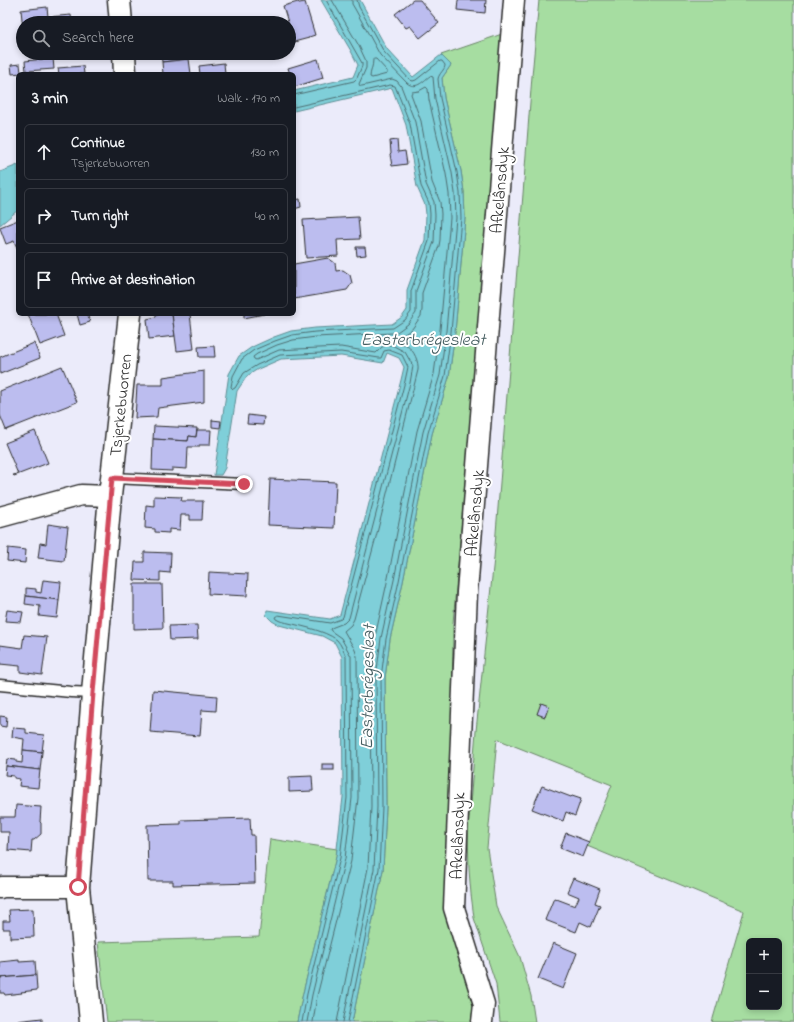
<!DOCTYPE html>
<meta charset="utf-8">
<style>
:root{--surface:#171b24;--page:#242831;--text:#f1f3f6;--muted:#9ea1a6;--line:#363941}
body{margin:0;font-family:"Indie Flower",sans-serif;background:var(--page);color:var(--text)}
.controls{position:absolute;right:12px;bottom:12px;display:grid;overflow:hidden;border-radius:6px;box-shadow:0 2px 6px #0003}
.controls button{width:36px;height:36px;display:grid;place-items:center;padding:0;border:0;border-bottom:1px solid var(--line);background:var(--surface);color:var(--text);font:20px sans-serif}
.stop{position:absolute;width:12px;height:12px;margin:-9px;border:3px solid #d1495b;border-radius:50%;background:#fff}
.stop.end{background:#d1495b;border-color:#fff;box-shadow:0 1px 4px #0008}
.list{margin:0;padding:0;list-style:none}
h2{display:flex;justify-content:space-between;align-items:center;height:52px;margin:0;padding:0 16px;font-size:17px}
h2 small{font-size:13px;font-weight:400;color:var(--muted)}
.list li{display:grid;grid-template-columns:26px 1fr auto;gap:12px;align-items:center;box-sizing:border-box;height:56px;margin:0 8px 8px;padding:0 8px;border:1px solid var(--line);border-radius:6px}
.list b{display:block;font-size:15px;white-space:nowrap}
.list p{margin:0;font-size:13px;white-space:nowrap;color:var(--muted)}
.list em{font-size:13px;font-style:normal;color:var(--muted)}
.icon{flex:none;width:22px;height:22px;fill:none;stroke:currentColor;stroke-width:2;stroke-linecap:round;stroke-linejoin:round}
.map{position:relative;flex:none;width:794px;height:1022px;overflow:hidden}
.search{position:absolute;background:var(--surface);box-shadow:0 2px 6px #0003;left:16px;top:16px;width:280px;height:44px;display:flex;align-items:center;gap:10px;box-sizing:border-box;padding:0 14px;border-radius:22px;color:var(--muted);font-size:15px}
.panel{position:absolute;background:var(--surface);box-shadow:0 2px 6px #0003;left:16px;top:72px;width:280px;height:244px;border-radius:6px}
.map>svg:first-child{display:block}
.green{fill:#a6dda1;stroke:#688466;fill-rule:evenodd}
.water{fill:#7fcfd9;stroke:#5d8d93}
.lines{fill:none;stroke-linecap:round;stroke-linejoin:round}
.shore{stroke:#4d6d71;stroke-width:1}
.building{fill:#bcbdef;stroke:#2b2b2b}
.lane-casing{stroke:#2b2b2b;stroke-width:13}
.street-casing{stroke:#2b2b2b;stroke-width:23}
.secondary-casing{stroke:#2b2b2b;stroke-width:25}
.lane{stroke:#fff;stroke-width:10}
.street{stroke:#fff;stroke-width:20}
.secondary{stroke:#fff;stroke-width:22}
.route{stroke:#d1495b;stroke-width:5}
.labels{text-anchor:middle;stroke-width:4;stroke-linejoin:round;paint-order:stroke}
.street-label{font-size:17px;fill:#2b2b2b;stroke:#fff}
.water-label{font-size:18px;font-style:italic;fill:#445c5f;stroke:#fff}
</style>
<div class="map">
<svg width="794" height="1022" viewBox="0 0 794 1022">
<rect width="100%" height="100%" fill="#ebebfa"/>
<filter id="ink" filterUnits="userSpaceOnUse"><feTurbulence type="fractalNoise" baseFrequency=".025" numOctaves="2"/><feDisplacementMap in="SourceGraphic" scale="8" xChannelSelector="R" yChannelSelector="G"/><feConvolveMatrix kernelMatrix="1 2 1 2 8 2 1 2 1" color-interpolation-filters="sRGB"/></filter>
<g filter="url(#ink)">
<g class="green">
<path d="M539,0h255v1022h-82l32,-111 -157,-65 25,-61 -115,-46 -10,109 9,58 24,51 11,39 4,26h-35l-4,-38 -22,-66 -3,-24 -2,-24 -1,-40 8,-99 18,-173 29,-364 9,-118zM749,941h30v66h-30z"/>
<polygon points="502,34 490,192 453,623 451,831 473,996 473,1022 352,1022 383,870 386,807 385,678 390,639 403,582 432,434 449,377 455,332 465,218 464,192 461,171 444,98 442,78 451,65 441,55"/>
<polygon points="270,839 337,849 336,857 303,993 297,1022 107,1022 98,942 259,937"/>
</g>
<g class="water">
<polygon points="321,0 360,0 387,49 413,77 441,55 451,65 442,78 444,98 461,171 464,192 465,218 455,332 449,377 432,434 403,582 390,639 385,678 386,807 383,870 352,1022 297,1022 303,993 336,857 343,797 342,657 335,643 322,636 279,625 272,621 266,615 267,610 330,619 340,615 401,380 404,367 399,358 387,353 383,363 341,356 281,359 258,369 247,376 237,391 225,468 221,475 214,475 229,374 239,356 252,347 274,337 291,331 315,328 392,324 402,317 407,310 407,290 425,240 426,214 425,205 417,187 406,125 392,88 294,111 294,91 353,77 358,65 351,51"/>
<polygon points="18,165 18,210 0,225 0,172"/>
</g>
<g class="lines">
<g class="shore">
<path d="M374,59h2l11,12v3l-15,4 -2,-1c0,-5 3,-10 3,-17z"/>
<polyline points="294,95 354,81 357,78 362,66 362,63 326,0"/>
<path d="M294,107l96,-22 5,1 15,38 11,62 8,17 1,11 -1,27 -18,50v21l-6,8 -12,8 -78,4 -23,3 -17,6 -21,9 -12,9 -9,17 -2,11 2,2 2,-1 9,-15 13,-8 23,-10 61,-3 38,6h2l3,-7 5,-1 13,5 6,12 -3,14 -62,236 -2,2 -11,4 -52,-8 -3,2 1,2 4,2c16,4 45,9 57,19 4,4 7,12 9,17l1,141 -7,60 -33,136 -5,28"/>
<polyline points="307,1022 312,995 345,859 346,850 352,798 351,656 341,638 331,631 330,629 331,628 344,623 349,618 410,383 413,366 405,352 392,345 387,345 382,347 376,353 341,347 297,349 279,350 256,360 254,359 253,357 257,354 277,345 293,340 316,337 393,333 397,332 408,324 416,313 416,291 434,242 435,215 434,202 426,184 415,122 401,86 397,81 392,79 362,86 360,86 359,84 366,68 366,61 359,46 332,0"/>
<path d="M313,1022l4,-26 34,-135 1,-11 6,-52 -1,-142 -2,-6 -11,-19 7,-6 3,-6 22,-82 42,-167c1,-8 -4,-20 -11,-24 -3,-2 -7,-3 -10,-5v-2l15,-10 9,-13 1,-6v-17l17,-47 1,-6 1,-26 -1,-12 -8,-20 -11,-61 -10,-27 1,-2 7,-1 7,-4 2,2 1,11 17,74 3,20 1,24 -10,112 -6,44 -17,57 -29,147 -13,59 -5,41 1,129 -3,61 -31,154"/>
<path d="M343,1022l31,-153 3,-62 -1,-129 5,-40 13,-58 29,-148 17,-57 6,-44 10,-113 -1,-25 -3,-20 -17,-74 -2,-22 -3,-1c-8,6 -14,14 -23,7l-27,-28 -25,-46 -3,-5v-4"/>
<path d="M348,1022l31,-153 3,-62 -1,-129 5,-39 13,-58 29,-148 17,-57 6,-44 10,-114 -1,-25 -3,-21 -17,-74 -2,-19c1,-6 7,-9 7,-14l-3,-4h-2l-24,19 -3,1 -3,-1 -26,-28 -25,-45 -2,-7"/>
</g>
</g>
<g class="building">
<polygon points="413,0 420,0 439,23 420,38 410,26 406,28 395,14"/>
<polygon points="458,0 486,0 485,13 457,10"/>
<polygon points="298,2 299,3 305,2 315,35 309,37 309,38 294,42 283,6"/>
<polygon points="47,7 48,17 71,15 72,23 23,23 23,29 21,10"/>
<polygon points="161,53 188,53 189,59 162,62"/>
<polygon points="53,58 54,69 26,71 25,61"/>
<polygon points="189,59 191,74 163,74 162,62"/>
<polygon points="318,59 323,78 294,87 294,74 290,74 288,68"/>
<polygon points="224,63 225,74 200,74 199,66"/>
<polygon points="20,64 21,73 12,74 11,65"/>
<polygon points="83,66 84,74 59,74 58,68"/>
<polygon points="397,140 398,152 405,151 407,164 392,166 390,154 391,153 390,141"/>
<polygon points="300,199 301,207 294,209 294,200"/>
<polygon points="358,217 360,239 337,240 338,256 306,258 303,220"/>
<polygon points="18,220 18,250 14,241 6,244 0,228 0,227"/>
<polygon points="356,247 365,247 366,255 357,256"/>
<polygon points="328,258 335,263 336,271 343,270 350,275 352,283 347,290 294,299 294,264"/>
<polygon points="28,314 56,314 64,336 40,345"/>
<polygon points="77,314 87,314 90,322 80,325"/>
<polygon points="156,314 172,314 175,336 149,339 147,319 156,317"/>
<polygon points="172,314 190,314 194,349 177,351"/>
<polygon points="244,314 264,314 244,318"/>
<polygon points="34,343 40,358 0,374 0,357"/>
<polygon points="214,346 215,357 199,357 198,347"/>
<polygon points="62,366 77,402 6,430 0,415 0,391"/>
<polygon points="204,371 204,402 158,408 157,417 135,418 137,385 163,385 163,377"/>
<polygon points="248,415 264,417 263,425 247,424"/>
<polygon points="212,420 221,421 220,428 212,427"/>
<polygon points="154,426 197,428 196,437 189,436 188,441 153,439"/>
<polygon points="197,430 211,430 210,445 199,445 199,447 188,447 187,469 172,468 172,471 152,470 153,439 188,441 189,436 196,437"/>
<polygon points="35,431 48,463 14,476 13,475 18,474 5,443"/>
<polygon points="270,479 336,482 334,528 268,525"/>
<polygon points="154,496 182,497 181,501 203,501 202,520 190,520 190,515 181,515 180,530 169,529 169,533 155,532 155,529 145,528 146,505 154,506"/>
<polygon points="48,524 68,527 64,561 38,558 40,543 46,544"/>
<polygon points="8,548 26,550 25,563 7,561"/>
<polygon points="144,552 171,553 170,573 160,572 160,581 134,580 135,562 144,562"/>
<polygon points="209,572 248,574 247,596 208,594"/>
<polygon points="43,580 61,582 59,600 26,596 26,588 36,589 36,592 41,593"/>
<polygon points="134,584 162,584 163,628 134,629"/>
<polygon points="26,596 59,600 57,618 39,616 40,606 25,604"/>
<polygon points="7,610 23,612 21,622 5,621"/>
<polygon points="197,625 198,639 170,640 169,626"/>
<polygon points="24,635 47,637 42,675 20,672 20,666 0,664 0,645 22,648"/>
<polygon points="153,690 217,696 216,711 202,710 200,736 150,732"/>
<polygon points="541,703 549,706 545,717 537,714"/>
<polygon points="0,716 7,717 6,727 0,726"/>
<polygon points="13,728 26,729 26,733 44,735 42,752 23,750 24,739 12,737"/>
<polygon points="23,750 42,752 40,770 6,766 7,759 16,760 16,762 22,763"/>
<rect x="322" y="764" width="12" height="6"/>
<polygon points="6,766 40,770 38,788 19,786 20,779 14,778 14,776 5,775"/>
<polygon points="312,776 313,791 289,792 289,777"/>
<polygon points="542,786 571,797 572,796 581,799 575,816 566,812 563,821 532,809"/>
<polygon points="16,805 41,807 40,822 41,823 41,834 34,840 32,840 31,852 8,850 9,832 0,832 0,817 15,817"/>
<polygon points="250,818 251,835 254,835 255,883 173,885 173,881 148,881 147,825 181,824 181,820"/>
<polygon points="566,833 589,842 583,857 560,848"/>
<polygon points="573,878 600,889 595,903 600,905 591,927 580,922 576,932 545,920 554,898 575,906 579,897 567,892"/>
<polygon points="33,909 34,937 10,938 10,929 3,929 3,921 10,921 9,910"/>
<polygon points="553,943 577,953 563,989 538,979"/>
<polygon points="19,960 19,962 35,961 36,975 0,978 0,962"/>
<polygon points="36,975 37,990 21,992 22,993 5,995 4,993 0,993 0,978"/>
<polygon points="42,1018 42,1022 16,1022 16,1021"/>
</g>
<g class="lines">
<defs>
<g id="lane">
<polyline points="112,478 244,484"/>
<polyline points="0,685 71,692 93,693"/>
</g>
<g id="street">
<polyline points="0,517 81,495 110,496"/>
<polyline points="0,888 2,887 78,887"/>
<polyline points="482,1022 484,1004 454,908 467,592 514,0"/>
</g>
<g id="secondary">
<polyline points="119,0 121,23"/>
<polyline points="124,53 125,74"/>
<polyline points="91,1022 78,887 93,693 110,496 130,314"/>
</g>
</defs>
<use href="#lane" class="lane-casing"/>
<use href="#street" class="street-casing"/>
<use href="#secondary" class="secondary-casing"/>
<use href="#lane" class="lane"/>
<use href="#street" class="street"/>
<use href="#secondary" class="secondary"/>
</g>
</g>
<g class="lines" filter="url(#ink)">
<polyline class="route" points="78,887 93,693 112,478 244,484"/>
</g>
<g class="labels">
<g class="street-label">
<text transform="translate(499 190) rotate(-85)" y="6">Afkelânsdyk</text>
<text transform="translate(120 405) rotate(-84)" y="6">Tsjerkebuorren</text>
<text transform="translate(474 513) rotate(-85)" y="6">Afkelânsdyk</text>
<text transform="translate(457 836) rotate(-88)" y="6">Afkelânsdyk</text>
</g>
<g class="water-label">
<text x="423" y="345">Easterbrégesleat</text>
<text transform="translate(367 687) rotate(-89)" y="6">Easterbrégesleat</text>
</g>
</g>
</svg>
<div class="controls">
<button>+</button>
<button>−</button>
</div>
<div class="stop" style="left:78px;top:887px"></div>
<div class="stop end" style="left:244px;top:484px"></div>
<div class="search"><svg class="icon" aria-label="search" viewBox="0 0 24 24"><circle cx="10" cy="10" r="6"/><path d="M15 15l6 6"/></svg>Search here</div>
<section class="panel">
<h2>3 min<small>Walk · 170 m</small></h2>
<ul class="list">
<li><svg class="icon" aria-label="ahead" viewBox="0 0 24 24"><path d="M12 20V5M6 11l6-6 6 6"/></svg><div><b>Continue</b><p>Tsjerkebuorren</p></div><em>130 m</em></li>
<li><svg class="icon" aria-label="right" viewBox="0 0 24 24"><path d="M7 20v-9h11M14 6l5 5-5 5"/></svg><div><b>Turn right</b></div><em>40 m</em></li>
<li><svg class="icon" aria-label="arrive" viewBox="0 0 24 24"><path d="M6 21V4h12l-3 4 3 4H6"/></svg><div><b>Arrive at destination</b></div></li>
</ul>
</section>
</div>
